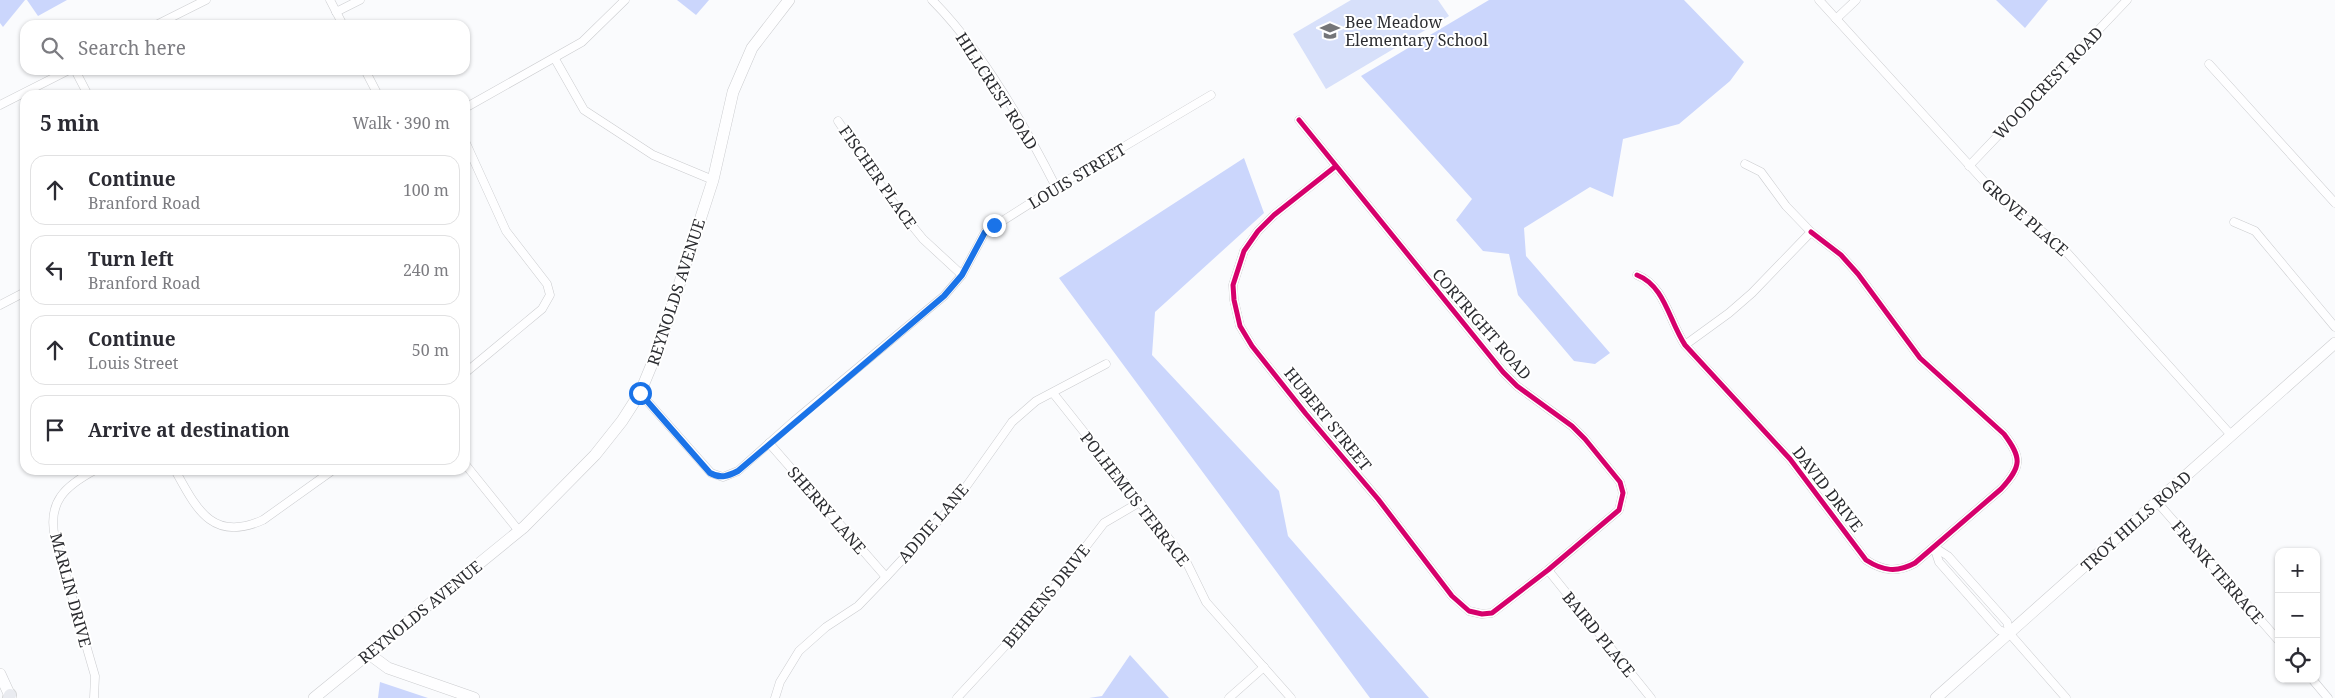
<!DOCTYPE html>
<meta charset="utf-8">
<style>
:root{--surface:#fff;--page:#f2f2f3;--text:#2b2b33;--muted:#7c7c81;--line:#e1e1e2}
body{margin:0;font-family:"Noto Serif",serif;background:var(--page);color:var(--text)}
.controls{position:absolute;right:15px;bottom:15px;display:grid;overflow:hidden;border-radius:10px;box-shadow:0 1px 4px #0004}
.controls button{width:45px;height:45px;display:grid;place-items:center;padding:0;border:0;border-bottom:1px solid var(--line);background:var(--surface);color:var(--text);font:25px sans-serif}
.stop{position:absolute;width:15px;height:15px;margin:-11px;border:4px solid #1a73e8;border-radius:50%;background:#fff}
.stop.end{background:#1a73e8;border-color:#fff;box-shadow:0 1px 5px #0008}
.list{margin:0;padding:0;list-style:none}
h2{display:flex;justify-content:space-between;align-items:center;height:65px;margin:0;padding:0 20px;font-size:21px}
h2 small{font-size:16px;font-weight:400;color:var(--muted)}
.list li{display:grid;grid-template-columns:32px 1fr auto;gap:15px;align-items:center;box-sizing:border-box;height:70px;margin:0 10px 10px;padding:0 10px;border:1px solid var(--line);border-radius:15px}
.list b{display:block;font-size:19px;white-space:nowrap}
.list p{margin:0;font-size:16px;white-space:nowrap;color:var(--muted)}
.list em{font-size:16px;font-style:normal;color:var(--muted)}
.icon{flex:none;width:28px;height:28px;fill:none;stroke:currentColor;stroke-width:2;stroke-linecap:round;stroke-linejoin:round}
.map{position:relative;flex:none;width:2335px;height:698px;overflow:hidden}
.search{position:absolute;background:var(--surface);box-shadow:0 1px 4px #0004;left:20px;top:20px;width:450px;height:55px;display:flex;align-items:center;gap:12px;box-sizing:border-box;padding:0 18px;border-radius:15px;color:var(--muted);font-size:19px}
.panel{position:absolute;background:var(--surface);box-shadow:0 1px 4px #0004;left:20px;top:90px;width:450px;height:385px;border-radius:15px}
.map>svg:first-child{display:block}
.green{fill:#d7e0fa}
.forest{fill:#cbd6fc}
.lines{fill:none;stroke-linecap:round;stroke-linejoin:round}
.street-casing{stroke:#cbcccf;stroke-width:9}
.secondary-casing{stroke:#cbcccf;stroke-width:12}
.primary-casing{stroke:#d7d8d9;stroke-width:14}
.street{stroke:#fefeff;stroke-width:8}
.secondary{stroke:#fefeff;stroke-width:11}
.primary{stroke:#e9ebf0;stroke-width:12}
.cycleway-casing{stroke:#fff;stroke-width:8}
.cycleway{stroke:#d6006c;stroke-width:5}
.route{stroke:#1a73e8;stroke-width:6}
.labels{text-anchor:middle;stroke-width:4;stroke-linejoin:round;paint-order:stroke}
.poi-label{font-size:16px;fill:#2c2d31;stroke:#fff;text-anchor:start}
.street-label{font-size:16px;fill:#2c2d31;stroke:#fff}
</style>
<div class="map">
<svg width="2335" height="698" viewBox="0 0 2335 698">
<rect width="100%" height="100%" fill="#fafbfd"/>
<polygon class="green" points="1351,0 1438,0 1449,16 1326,89 1293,34"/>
<g class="forest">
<polygon points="0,0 25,0 3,27 0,23"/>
<polygon points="27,0 67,0 38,16"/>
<polygon points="677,0 709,0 696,15"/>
<polygon points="1489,0 1684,0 1744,62 1730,81 1679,124 1623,139 1613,197 1590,187 1524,228 1526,256 1610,353 1595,364 1574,361 1518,295 1509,254 1483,251 1456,220 1472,199 1361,76"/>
<polygon points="1996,0 2048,0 2025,28"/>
<polygon points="1244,158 1264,213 1155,312 1152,355 1279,491 1288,536 1429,698 1370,698 1059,278"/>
<polygon points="1130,655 1169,698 1089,698 1102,696"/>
<polygon points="380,682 428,698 378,698"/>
</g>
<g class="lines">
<defs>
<g id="street">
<polyline points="330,0 343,25"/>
<path d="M932,0c50,50 92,124 124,187"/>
<polyline points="1819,0 2000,199 2062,247 2231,435"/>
<polyline points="336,12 360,0"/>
<polyline points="1836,19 1856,0"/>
<polyline points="156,25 206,0"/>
<polyline points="555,59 584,110 653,155 713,180"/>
<polyline points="2209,64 2335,203"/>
<polyline points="75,70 88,95"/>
<polyline points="365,70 378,95"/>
<polyline points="0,105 69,70"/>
<polyline points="465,108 582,42 625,0"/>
<polyline points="1299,120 1503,372 1517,386 1572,426 1585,439 1620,482 1623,493 1619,510 1548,570 1492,613 1482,614 1469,611 1452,596 1378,499 1306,414 1252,346 1240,326 1234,300 1233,285 1244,251 1258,231 1274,215 1336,166"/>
<polyline points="838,121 888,196 923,239 962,275"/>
<polyline points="465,141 506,231 547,284 550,295 542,309 465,373"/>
<polyline points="1969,166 2127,0"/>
<polyline points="2234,222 2255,231 2335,327"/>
<path d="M1637,275c28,11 32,46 48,70l105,114 76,101c17,11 31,13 49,3l86,-74c21,-23 21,-31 3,-55l-84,-76 -62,-84 -17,-19 -30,-23"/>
<polyline points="0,305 25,292"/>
<polyline points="1685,345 1729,313 1752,293 1811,232 1786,206 1761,172 1745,164"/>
<polyline points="640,393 711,473 723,477 738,471 794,421 944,296 962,275 985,232 1056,187 1211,95"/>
<polyline points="1053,393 1185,559 1206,602 1291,698"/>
<polyline points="769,443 886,577"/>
<polyline points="465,464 519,531"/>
<path d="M175,470c21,38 37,73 88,50l70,-50"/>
<polyline points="2157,502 2279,641"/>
<polyline points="1934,547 1948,556 2007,622 2010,634 2066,698"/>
<polyline points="1934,547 1939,562 1999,630 2010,634"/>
<polyline points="1548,570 1651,698"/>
<polyline points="2312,679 2328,698"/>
<path d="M94,698l1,-22 -40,-138c-8,-36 10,-52 40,-68"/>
<polyline points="775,698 780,682 799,651 826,627 858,606 886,577 953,505 1012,422 1036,401 1106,364"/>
<polyline points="957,698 1030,619 1104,523 1140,502"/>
<polyline points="1229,698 1264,667"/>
</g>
<g id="secondary">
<polyline points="369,654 388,668 474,698"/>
<polyline points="0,674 11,698"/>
<polyline points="314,698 524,527 595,455 622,421 640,393 659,347 713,180 733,92 752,48 789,0"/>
<polyline points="1936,698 2335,343"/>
</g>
<polyline id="primary" points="9,698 10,695"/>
</defs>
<use href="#street" class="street-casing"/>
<use href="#secondary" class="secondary-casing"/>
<use href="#primary" class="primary-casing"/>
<use href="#street" class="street"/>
<use href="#secondary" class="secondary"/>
<use href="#primary" class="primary"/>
<defs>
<g id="cycleway">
<polyline points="1299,120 1503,372 1517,386 1572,426 1585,439 1620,482 1623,493 1619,510 1548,570 1492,613 1482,614 1469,611 1452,596 1378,499 1306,414 1252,346 1240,326 1234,300 1233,285 1244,251 1258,231 1274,215 1336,166"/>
<path d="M1637,275c28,11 32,46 48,70l105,114 76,101c17,11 31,13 49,3l86,-74c21,-23 21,-31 3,-55l-84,-76 -62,-84 -17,-19 -30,-23"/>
</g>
</defs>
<use href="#cycleway" class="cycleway-casing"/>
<use href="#cycleway" class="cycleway"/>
</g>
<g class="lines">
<path class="route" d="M640,393l70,80c11,6 18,3 28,-2l206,-175 18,-21 23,-43 9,-7"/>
</g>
<defs>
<symbol id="school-bare" viewBox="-9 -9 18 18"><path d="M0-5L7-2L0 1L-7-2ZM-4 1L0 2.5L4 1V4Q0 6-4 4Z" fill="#747578" stroke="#fff" stroke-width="2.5" paint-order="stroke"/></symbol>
</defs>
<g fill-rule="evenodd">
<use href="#school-bare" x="1316" y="17" width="28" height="28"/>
</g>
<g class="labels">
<g class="poi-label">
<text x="1345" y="28">Bee Meadow<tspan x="1345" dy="18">Elementary School</tspan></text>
</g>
<g class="street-label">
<text transform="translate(2048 83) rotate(-46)" y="6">WOODCREST ROAD</text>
<text transform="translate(997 91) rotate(57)" y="6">HILLCREST ROAD</text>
<text transform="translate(1077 176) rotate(-31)" y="6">LOUIS STREET</text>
<text transform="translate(878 177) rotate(55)" y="6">FISCHER PLACE</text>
<text transform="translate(2025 217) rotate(41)" y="6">GROVE PLACE</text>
<text transform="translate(676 292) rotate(-72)" y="6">REYNOLDS AVENUE</text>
<text transform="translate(1482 324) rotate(49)" y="6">CORTRIGHT ROAD</text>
<text transform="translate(1328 419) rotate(51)" y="6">HUBERT STREET</text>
<text transform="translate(1828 489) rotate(52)" y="6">DAVID DRIVE</text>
<text transform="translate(1135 499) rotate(52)" y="6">POLHEMUS TERRACE</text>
<text transform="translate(827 510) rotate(49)" y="6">SHERRY LANE</text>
<text transform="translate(2136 521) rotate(-42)" y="6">TROY HILLS ROAD</text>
<text transform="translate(933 523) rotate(-49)" y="6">ADDIE LANE</text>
<text transform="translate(2218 572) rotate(49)" y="6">FRANK TERRACE</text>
<text transform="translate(71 590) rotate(75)" y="6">MARLIN DRIVE</text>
<text transform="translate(1046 596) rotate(-51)" y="6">BEHRENS DRIVE</text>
<text transform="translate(420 612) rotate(-39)" y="6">REYNOLDS AVENUE</text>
<text transform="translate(1599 634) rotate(51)" y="6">BAIRD PLACE</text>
</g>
</g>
</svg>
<div class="controls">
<button>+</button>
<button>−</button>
<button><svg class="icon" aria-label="locate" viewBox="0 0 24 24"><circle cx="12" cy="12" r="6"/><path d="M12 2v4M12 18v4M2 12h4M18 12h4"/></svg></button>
</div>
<div class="stop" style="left:640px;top:393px"></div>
<div class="stop end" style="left:994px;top:225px"></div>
<div class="search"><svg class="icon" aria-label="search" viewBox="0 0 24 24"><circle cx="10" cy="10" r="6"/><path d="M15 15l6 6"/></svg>Search here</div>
<section class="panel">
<h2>5 min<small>Walk · 390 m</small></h2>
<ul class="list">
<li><svg class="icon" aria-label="ahead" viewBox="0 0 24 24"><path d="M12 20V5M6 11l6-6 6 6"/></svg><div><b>Continue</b><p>Branford Road</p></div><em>100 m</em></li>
<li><svg class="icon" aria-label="left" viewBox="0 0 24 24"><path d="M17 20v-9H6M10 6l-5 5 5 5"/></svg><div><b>Turn left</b><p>Branford Road</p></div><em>240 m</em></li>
<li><svg class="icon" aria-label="ahead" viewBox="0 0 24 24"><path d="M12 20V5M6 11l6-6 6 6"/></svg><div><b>Continue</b><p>Louis Street</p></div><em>50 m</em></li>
<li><svg class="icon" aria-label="arrive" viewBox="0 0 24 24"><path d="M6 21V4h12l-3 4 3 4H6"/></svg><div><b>Arrive at destination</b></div></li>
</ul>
</section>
</div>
